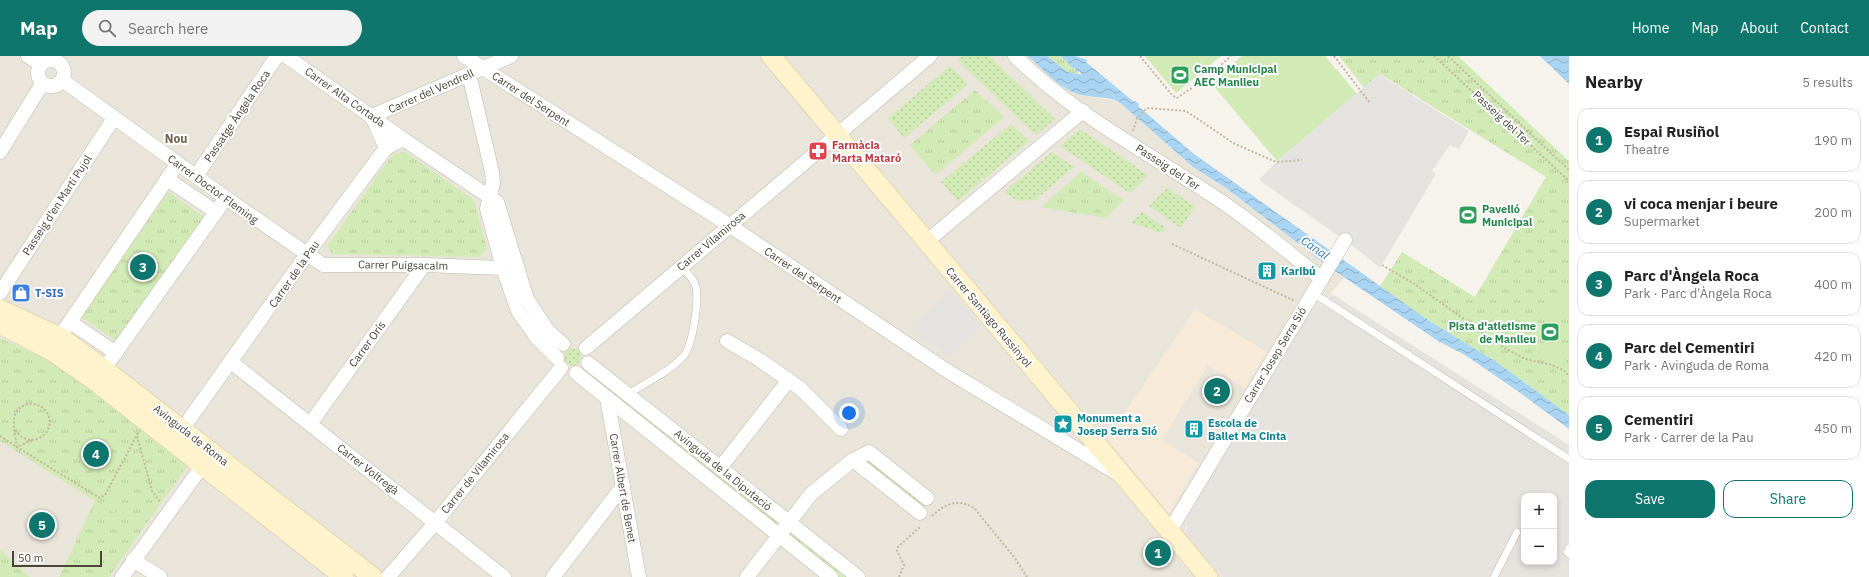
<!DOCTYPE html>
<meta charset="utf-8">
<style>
:root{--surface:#fff;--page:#f2f2f2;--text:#222;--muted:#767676;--line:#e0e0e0;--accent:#0f766e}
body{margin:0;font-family:"IBM Plex Sans",sans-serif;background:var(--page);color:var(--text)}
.controls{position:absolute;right:12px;bottom:12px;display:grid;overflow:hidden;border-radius:8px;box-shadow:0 2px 6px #0003}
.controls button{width:36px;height:36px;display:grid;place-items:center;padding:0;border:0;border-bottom:1px solid var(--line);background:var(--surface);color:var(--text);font:20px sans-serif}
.scale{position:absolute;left:12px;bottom:10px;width:90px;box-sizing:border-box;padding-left:4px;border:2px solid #4b4439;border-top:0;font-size:11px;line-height:14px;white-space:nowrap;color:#4b4439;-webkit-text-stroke:3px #fff;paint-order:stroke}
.you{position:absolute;left:849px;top:357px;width:14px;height:14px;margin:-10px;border:3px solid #fff;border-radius:50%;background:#1a73e8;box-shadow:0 0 0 6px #1a73e833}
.badge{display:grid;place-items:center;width:26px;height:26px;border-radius:50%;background:var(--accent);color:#fff;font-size:13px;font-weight:700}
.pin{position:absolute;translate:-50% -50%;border:2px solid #fff;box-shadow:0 1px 4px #0006}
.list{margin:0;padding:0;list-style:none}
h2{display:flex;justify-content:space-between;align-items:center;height:52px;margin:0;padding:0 16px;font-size:17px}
h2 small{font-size:13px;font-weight:400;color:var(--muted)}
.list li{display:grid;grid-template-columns:26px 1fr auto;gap:12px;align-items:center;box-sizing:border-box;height:64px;margin:0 8px 8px;padding:0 8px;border:1px solid var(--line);border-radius:12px}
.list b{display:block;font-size:15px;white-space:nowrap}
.list p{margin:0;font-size:13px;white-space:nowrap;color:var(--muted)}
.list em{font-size:13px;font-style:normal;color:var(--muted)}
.actions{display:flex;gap:8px;padding:12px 16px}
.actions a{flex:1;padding:9px 0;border:1px solid var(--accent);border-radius:12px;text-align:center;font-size:14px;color:var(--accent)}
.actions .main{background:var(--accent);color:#fff}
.icon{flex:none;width:22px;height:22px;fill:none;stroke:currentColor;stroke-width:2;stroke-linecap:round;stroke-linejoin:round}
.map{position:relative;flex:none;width:1569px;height:521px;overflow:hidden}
header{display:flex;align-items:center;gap:24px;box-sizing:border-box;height:56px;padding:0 20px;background:var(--accent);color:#fff}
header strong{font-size:19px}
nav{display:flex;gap:22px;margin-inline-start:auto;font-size:14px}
.search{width:280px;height:36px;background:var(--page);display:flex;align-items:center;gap:10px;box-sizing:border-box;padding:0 14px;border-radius:22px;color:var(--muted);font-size:15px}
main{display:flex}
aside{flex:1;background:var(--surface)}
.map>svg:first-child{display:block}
.residential{fill:#eae5da}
.commercial{fill:#f7ead8}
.industrial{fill:#e6e2dd;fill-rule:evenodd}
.grass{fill:url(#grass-dots)}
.park{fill:url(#park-tufts)}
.pitch{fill:#d2eab5}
.parking{fill:#e5e3e0}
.water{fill:url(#water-waves)}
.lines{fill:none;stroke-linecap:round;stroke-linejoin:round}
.lane-casing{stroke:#c2bbae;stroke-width:8}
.street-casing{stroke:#c2bbae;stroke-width:15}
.secondary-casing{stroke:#d6c79b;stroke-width:20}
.path{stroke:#c4b79f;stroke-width:2;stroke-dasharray:2 2;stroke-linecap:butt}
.lane{stroke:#fff;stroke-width:7}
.street{stroke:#fff;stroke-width:14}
.secondary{stroke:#fff3cd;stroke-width:19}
.labels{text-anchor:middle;stroke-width:4;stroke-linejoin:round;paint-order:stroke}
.leisure-label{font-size:11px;font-weight:bold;fill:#27864d;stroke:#fff;text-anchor:start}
.street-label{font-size:11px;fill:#4b4439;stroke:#fff}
.health-label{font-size:11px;font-weight:bold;fill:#be3a42;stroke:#fff;text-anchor:start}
.culture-label{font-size:11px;font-weight:bold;fill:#0d838f;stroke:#fff;text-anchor:start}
.shop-label{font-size:11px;font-weight:bold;fill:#366cbe;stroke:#fff;text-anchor:start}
.neighbourhood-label{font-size:12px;font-weight:bold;fill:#6e6250;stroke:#fff}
.water-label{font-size:12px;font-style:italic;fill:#2e7ab2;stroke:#fff}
</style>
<header>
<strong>Map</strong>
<div class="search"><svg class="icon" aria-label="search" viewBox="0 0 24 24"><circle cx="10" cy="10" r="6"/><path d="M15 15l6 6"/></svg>Search here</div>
<nav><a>Home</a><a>Map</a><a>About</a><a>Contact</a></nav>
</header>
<main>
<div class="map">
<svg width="1569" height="521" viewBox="0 0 1569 521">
<defs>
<pattern id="grass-dots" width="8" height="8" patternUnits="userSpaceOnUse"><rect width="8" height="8" fill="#d2eab5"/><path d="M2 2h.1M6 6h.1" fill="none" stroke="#b6ca9c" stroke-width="1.8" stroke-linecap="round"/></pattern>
<pattern id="park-tufts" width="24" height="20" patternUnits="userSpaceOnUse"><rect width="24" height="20" fill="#d2eab5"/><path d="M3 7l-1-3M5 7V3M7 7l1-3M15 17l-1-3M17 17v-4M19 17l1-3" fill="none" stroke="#b6ca9c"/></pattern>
<pattern id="water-waves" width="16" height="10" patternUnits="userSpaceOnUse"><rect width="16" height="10" fill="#a9d4f2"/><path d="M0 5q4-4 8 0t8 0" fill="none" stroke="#8caec5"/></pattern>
</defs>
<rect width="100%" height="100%" fill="#f6f3ec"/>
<polygon class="residential" points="0,0 1028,0 1040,10 1086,40 1118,45 1193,111 1226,132 1344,222 1317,254 1309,258 1186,461 1187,479 1223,521 0,521"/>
<polygon class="commercial" points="1195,253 1267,296 1245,332 1208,309 1162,384 1199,407 1169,457 1107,383"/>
<path class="industrial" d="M1332,238l237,151v132h-346l-36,-42 -1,-18 123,-203 8,-4zM1524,440h30v66h-30z"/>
<g class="grass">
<polygon points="962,0 989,0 1055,63 1036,79 957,4"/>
<polygon points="950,10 968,28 904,82 888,62"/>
<polygon points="1011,68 1029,85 958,145 941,126"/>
<polygon points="1080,73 1148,119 1130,137 1060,90"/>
<polygon points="1052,96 1074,111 1035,144 1018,145 1004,136"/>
<polygon points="1167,132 1195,150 1181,172 1149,150"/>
<polygon points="1142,156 1166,172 1162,177 1131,167"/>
<circle cx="572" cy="301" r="9"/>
<polygon points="869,403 926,448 924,454 862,405"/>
</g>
<g class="park">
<polygon points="1047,0 1061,0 1081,19 1068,16"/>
<polygon points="1339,0 1458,0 1569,105 1569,359 1498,307 1428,264 1380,230 1402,196 1475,241 1546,121 1380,18 1364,32"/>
<polygon points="975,34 1004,61 935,119 910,89"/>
<polygon points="405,96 474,144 487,193 479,201 332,198 327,190 393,98"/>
<polygon points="1081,116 1123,144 1106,162 1041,151"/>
<polygon points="168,136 204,161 118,286 81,261"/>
<polygon points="0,282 43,301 91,335 187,410 109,521 59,521 95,445 0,385"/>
<polygon points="595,317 783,467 779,473 589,322"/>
<polygon points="789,473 850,521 838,521 785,479"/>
<polygon points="0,494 30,521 0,521"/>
</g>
<g class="pitch">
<polygon points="1145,0 1221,0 1176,37"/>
<polygon points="1242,0 1325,0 1357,38 1277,105 1211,27"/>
<path d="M1569,226v20l-9,16 -4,18 5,18 8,13v17c-28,-24 -33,-50 -15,-82 4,-6 9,-15 15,-20z"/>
<polygon points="113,431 124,437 114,457 102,450"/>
</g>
<g class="parking">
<polygon points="1379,18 1469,75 1459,93 1450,89 1432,115 1436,118 1380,212 1357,193 1259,124 1277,105"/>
<polygon points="950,234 982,270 950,301 907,273"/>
</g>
<g class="water">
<path d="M1028,0h19l21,16 13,3 -1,-3 -5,-1 1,-1 -1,-2h-2l-12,-12h14l12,4 -1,2 48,40 1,-1 4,3 -1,2 56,48 234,166 70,43 71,52v14l-50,-37 -54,-37 -27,-14 -109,-74 -103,-79 -33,-21 -75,-66c-13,-5 -27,-3 -40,-7 -19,-6 -35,-25 -50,-38z"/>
<polygon points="1540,0 1569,0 1569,28"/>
</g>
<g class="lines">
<defs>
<g id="lane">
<polyline points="1313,237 1569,403"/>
<path d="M628,338c18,-11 39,-21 54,-36 11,-10 18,-61 13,-74 -2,-6 -10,-13 -14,-18"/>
<polyline points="1569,492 1567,496 1569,498"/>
<polyline points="1494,521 1517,476"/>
</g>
<g id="street">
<polyline points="28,0 40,8"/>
<polyline points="286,0 403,83"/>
<polyline points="464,0 729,169 949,316 1118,418"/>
<path d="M1015,0c61,61 140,100 210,148 34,23 65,50 97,75"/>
<circle cx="51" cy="17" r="13"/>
<polyline points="469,18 492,116 493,127 487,153 503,212 518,255 537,282 557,302"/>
<polyline points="62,24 226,142 323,209 424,209 503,212"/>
<polyline points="372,60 511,0"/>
<polyline points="372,61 386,92"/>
<polyline points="0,96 42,28"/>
<polyline points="196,120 277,0"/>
<polyline points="167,123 216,156"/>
<polyline points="926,186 1083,55"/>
<polyline points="0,237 114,62"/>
<polyline points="70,266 116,297"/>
<polyline points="727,285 760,304 801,333 841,373"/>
<polyline points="54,289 178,107"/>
<polyline points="586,292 930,0"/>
<polyline points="231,306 504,521"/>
<polyline points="588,307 858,521"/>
<polyline points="576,317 831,521"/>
<polyline points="99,320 226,142"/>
<polyline points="607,342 639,521"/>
<polyline points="310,368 424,209"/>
<polyline points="183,372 307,198 386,92 403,83 497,146 527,243 548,275 563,288"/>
<polyline points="853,404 920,457"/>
<polyline points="720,412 789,324"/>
<polyline points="1169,476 1345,184"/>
<polyline points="133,504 160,521"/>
<polyline points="122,521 203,409"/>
<polyline points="388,521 435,467 561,312"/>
<polyline points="553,521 623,430"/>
<polyline points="747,521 811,438 853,404 869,396 927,442"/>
</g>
<g id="secondary">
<polyline points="771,0 1208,521"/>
<polyline points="0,253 60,281 104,313 373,521"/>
<polyline points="0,268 50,294 95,325 344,521"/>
</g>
</defs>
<use href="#lane" class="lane-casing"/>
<use href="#street" class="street-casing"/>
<use href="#secondary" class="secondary-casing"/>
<g class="path">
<polyline points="1140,0 1172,39 1177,42 1205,23 1231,0"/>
<polyline points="1334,0 1370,47"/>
<polyline points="1434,0 1569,125"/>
<polyline points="1448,0 1569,114"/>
<polyline points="1133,75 1137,62 1147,52 1186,55 1233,87 1276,106 1302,104"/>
<polyline points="1172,188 1295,245"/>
<polyline points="1382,209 1413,227 1505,292 1525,303 1552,309 1563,314 1569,320"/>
<path d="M0,380l17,11c-2,-15 -10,-38 11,-43 6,-1 13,1 17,6 16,19 -13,44 -30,20"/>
<polyline points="137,380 152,435 161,447"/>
<polyline points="32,384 17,391 100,442 105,439 138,377"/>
<path d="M932,460c13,-12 26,-18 42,-8l40,49 13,20"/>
<polyline points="899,521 904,509 897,495 898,491 921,470"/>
</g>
<use href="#lane" class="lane"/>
<use href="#street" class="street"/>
<use href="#secondary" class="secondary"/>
</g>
<defs>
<symbol id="stadium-square" viewBox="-11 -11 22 22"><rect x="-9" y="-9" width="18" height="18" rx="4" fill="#2e9e5b" stroke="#fff"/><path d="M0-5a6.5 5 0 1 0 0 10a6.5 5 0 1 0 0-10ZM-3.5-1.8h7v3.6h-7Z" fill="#fff"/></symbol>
<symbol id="pharmacy-square" viewBox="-11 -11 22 22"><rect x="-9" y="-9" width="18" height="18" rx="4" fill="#e0444e" stroke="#fff"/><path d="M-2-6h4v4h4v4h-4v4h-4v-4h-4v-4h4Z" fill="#fff"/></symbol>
<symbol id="building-square" viewBox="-11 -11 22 22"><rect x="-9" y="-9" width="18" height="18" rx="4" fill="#0f9aa8" stroke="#fff"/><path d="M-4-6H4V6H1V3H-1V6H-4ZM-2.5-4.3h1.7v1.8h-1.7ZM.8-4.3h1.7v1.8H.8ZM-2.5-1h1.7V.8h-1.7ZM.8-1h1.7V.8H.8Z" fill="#fff"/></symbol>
<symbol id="shop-square" viewBox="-11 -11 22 22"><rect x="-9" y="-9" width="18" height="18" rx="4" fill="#3f7fe0" stroke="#fff"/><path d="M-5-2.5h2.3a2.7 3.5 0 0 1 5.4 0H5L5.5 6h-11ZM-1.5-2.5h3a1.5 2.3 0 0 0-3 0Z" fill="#fff"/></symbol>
<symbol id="sight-square" viewBox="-11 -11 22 22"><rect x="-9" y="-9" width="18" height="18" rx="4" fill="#0f9aa8" stroke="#fff"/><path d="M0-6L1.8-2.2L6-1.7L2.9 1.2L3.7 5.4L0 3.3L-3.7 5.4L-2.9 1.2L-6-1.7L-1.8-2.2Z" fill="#fff"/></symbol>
</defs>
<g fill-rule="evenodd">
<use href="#stadium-square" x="1169" y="8" width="22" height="22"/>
<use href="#pharmacy-square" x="807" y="84" width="22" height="22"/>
<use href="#stadium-square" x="1457" y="148" width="22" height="22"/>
<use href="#building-square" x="1256" y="204" width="22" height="22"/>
<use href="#shop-square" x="10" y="226" width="22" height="22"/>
<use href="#stadium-square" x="1539" y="265" width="22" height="22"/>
<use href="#sight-square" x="1052" y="357" width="22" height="22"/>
<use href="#building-square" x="1183" y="362" width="22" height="22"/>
</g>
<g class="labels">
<g class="leisure-label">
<text x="1194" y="17">Camp Municipal<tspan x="1194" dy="13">AEC Manlleu</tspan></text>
<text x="1482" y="157">Pavelló<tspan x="1482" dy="13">Municipal</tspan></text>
<text x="1536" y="274" text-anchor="end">Pista d'atletisme<tspan x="1536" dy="13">de Manlleu</tspan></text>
</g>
<g class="street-label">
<text transform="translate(431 35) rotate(-24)" y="4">Carrer del Vendrell</text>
<text transform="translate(345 41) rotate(35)" y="4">Carrer Alta Cortada</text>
<text transform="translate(531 43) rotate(33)" y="4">Carrer del Serpent</text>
<text transform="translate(237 60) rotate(-56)" y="4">Passatge Àngela Roca</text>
<text transform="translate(1502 62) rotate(43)" y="4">Passeig del Ter</text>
<text transform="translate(1168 111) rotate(33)" y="4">Passeig del Ter</text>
<text transform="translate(213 133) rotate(36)" y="4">Carrer Doctor Fleming</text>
<text transform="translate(57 149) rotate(-57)" y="4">Passeig d'en Martí Pujol</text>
<text transform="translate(711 185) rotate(-40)" y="4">Carrer Vilamirosa</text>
<text transform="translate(403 209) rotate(1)" y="4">Carrer Puigsacalm</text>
<text transform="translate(294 218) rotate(-55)" y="4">Carrer de la Pau</text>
<text transform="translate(803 219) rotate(34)" y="4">Carrer del Serpent</text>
<text transform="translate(989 261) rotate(50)" y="4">Carrer Santiago Russinyol</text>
<text transform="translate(367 288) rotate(-54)" y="4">Carrer Orís</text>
<text transform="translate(1275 299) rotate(-59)" y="4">Carrer Josep Serra Sió</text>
<text transform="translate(191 379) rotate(38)" y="4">Avinguda de Roma</text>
<text transform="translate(368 413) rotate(38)" y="4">Carrer Voltregà</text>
<text transform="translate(723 414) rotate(39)" y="4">Avinguda de la Diputació</text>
<text transform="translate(475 417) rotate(-51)" y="4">Carrer de Vilamirosa</text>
<text transform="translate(623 432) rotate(80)" y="4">Carrer Albert de Benet</text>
</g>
<g class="health-label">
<text x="832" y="93">Farmàcia<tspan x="832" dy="13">Marta Mataró</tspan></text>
</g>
<g class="culture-label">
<text x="1281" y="219">Karibú</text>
<text x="1077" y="366">Monument a<tspan x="1077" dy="13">Josep Serra Sió</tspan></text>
<text x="1208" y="371">Escola de<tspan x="1208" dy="13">Ballet Ma Cinta</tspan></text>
</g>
<g class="shop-label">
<text x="35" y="241">T-SIS</text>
</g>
<g class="neighbourhood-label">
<text x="176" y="87">Nou</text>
</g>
<g class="water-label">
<text transform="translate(1315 192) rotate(35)" y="4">Canal</text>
</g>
</g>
</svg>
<div class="controls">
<button>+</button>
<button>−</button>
</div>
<div class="scale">50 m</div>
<div class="you"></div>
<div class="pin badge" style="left:1158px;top:497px">1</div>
<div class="pin badge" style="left:1217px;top:335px">2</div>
<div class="pin badge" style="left:143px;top:211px">3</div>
<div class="pin badge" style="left:96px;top:398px">4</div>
<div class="pin badge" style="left:42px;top:469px">5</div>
</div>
<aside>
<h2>Nearby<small>5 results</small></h2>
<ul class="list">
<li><span class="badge">1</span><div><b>Espai Rusiñol</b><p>Theatre</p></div><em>190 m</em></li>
<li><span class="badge">2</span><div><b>vi coca menjar i beure</b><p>Supermarket</p></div><em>200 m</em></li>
<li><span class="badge">3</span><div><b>Parc d'Àngela Roca</b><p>Park · Parc d'Àngela Roca</p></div><em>400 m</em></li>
<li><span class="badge">4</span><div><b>Parc del Cementiri</b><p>Park · Avinguda de Roma</p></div><em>420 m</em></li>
<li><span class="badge">5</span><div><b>Cementiri</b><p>Park · Carrer de la Pau</p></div><em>450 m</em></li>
</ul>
<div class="actions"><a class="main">Save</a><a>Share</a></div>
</aside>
</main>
